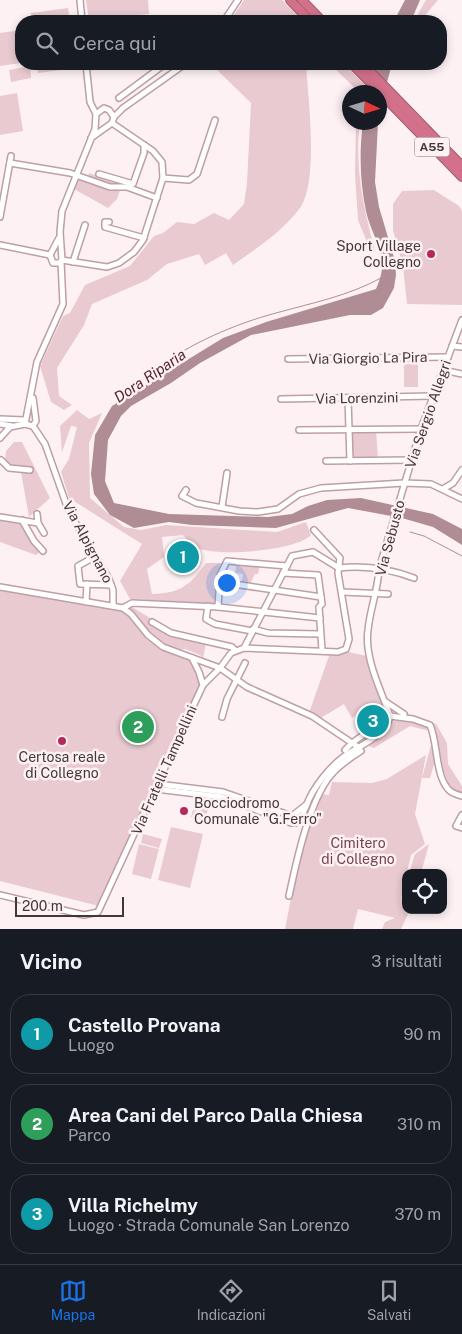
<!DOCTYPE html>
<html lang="it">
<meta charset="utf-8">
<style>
:root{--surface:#171b24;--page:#242831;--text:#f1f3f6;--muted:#9ea1a6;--line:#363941;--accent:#1a73e8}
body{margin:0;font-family:"Public Sans",sans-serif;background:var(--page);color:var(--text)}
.controls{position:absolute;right:15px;bottom:15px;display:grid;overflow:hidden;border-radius:10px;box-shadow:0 2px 8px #0003}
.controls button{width:45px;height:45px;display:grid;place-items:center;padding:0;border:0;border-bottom:1px solid var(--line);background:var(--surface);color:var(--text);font:25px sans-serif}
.compass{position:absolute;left:342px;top:85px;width:45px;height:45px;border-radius:50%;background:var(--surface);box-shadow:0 2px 8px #0003;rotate:94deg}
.scale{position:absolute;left:15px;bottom:12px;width:109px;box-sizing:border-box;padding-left:5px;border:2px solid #433739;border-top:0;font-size:14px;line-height:18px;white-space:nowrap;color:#433739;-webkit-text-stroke:4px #fef1f4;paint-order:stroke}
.you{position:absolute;left:226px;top:582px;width:18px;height:18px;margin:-12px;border:4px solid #fff;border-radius:50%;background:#1a73e8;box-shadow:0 0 0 8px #1a73e833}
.badge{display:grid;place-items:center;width:32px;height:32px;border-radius:50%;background:var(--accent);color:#fff;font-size:16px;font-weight:700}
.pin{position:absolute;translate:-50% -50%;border:2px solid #fff;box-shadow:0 1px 5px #0006}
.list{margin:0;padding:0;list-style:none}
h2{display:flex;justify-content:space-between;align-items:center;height:65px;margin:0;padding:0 20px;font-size:21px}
h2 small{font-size:16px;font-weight:400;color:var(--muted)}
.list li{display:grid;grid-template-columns:32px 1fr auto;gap:15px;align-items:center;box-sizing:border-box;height:80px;margin:0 10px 10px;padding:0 10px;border:1px solid var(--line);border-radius:20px}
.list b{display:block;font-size:19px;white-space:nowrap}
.list p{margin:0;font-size:16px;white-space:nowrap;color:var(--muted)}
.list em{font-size:16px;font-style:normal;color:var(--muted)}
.icon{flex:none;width:28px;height:28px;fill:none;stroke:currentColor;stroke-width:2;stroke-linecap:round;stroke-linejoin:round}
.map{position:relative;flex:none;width:462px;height:929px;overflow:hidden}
.search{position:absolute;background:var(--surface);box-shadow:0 2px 8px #0003;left:15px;right:15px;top:15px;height:55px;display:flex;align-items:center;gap:12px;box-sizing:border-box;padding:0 18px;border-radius:20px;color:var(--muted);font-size:19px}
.sheet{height:335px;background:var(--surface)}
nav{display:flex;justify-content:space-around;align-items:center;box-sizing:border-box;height:70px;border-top:1px solid var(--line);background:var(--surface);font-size:14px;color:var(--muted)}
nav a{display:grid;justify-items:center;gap:2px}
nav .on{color:var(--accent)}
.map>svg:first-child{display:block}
.green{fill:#e8cad0}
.water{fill:#b08d94}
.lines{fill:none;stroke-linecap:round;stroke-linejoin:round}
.stream{stroke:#b08d94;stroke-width:1}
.minor-casing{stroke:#be9fa5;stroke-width:8}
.highway-casing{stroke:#a15d6e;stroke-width:10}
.minor{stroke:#fff;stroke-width:5}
.highway{stroke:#d3718a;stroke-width:8}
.poi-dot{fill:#b6285b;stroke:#fef1f4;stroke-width:2}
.labels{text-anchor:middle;stroke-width:5;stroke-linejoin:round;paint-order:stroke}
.shield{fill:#fef1f4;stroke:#7b6f71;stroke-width:1}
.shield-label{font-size:12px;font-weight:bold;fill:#433739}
.poi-label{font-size:14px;fill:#433739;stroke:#fef1f4;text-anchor:end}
.street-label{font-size:14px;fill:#433739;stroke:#fef1f4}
.park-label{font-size:14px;fill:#76424f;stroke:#fef1f4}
.water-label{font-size:15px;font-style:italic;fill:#552532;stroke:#fef1f4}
</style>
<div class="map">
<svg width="462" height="929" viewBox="0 0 462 929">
<rect width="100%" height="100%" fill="#fef1f4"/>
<g class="green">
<polygon points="86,0 148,0 149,14 89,20"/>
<polygon points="244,0 282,0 303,21 230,21"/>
<polygon points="426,0 438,0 420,21 414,21"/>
<polygon points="68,8 70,21 32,21 31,13"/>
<polygon points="21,30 21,63 0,66 0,33"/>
<polygon points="37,64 75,64 76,68 38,73"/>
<path d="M211,64h95c2,33 13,117 -6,144 -18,24 -43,40 -67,57l-7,-12 -21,12 -6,-11 -32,10 -20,16 -55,24 -8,21 -27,43 2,28 13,9 -8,5 -13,-8 -11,-36 23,-50 7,-3 15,-28 45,-19 24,-30 9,-3 14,-11 17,2 20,-11 15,7 15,-16 3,-21 4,-80z"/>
<polygon points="330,64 344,64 366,86 365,92 359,92"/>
<polygon points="30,66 31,78 11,82 9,70"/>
<polygon points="17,93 23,131 0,135 0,96"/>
<path d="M356,122l4,1c-6,43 4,86 15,128l-15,-2 7,-7 -9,-22 -3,-45z"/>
<polygon points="89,173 122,184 117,199 108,208 74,189 80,175 88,177"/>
<polygon points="434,190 459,206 462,211 462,305 407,304 403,267 393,230 393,204 402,191"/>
<rect x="404" y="364" width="14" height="23"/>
<path d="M77,410l12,9 13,-6 -13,30 1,55 34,29 17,3 25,-5 111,7 29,-10 5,13c-15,16 -93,22 -114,13 -5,-2 -10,-9 -14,-13l-21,2 2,20 -17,12 5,25c29,-1 37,-8 54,-31h14l-5,41 -85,-5 -10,-18 22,-37 -73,-46 -8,-26 8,-13 8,-32 -6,-1 -9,26 -2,-26z"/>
<polygon points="376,430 378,459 352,460 351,431"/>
<polygon points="14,442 22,442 50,498 29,517 21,472 4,469 6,451"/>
<polygon points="0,520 21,522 39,553 36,555 0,542"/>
<polygon points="237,563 260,565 258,574 255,574 249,586 241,585 243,574 235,573"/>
<polygon points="0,590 121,611 129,617 154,644 191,660 200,683 99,906 0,881"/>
<polygon points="132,607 150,618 149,622 168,634 206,644 203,658 200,655 185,649 178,650 157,640 129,609"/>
<polygon points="348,652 367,656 386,717 383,720 379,713 363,723 358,714 352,718 344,704 319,719 309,713 330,653"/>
<polygon points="400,716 411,716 436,724 447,743 448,764 462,786 462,794 451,789 437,754 430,778 422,778 431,745 429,731 410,726 374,748 366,745"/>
<polygon points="426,755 415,814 425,844 411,855 400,904 406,885 406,910 410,910 401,929 382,929 385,922 395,918 358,909 353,929 285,929 299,857 321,794 329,795 332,782 372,783 387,779"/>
<polygon points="195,802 209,806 205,820 191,817"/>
<polygon points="171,827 203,834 190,888 158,880"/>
<polygon points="143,834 162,839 159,848 141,843"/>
<polygon points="139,844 159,849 151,879 132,874"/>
<polygon points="429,844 421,873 409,873 415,854"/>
</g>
<g class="water">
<polygon points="405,0 420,0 411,21 394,21"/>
<polygon points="376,64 392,64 380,108 380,92 366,92"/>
<path d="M363,123h15l-3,59 4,25 16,54 1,14 -2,13 -11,20 -12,7h-21l-99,20 -51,28 -29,20 -40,23 -10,10 -13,24 -3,41 9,22 55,11 99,3 24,-3 16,-8 19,-6 34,-2 72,16 29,15v16l-29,-18 -31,-9 -54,-10 -72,20 -84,-3 -23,-3 -35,6 -24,-13 -16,-21 -3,-20 4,-39 17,-29 111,-68 43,-16 110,-33c16,-35 -3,-46 -10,-78 -6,-28 -7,-60 -3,-88z"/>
</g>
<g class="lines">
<g class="stream">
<path d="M156,378l-1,-8c33,-26 80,-46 121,-57 36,-10 72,-17 105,-35"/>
<polyline points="410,532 424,536 462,556"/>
</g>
<defs>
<g id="minor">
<polyline points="80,0 82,21"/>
<polyline points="128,21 142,21"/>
<polyline points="224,21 238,0"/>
<polyline points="86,64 90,102 96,114"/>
<polyline points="119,98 165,64"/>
<polyline points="114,117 123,108 185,64"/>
<polyline points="10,163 70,173 110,187 127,187 157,198"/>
<polyline points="99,174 133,184 144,153 144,145"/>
<polyline points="163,178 189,180 197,174 215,120"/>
<polyline points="0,217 11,156"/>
<polyline points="109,222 105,222 105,227 144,238"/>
<polyline points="0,245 50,255"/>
<polyline points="50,255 53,263 59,263 62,260 60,232 62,211 95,129 96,114 104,108 109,110 114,117 112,123 91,138"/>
<polyline points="50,255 59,238"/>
<polyline points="62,260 107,267 119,263 134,252 143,240 163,178 162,162 153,151 112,123"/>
<polyline points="73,262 85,225"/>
<polyline points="452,346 462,347"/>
<polyline points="288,359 448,357"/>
<polyline points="443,370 462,374"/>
<polyline points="33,398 36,421 33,426"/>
<polyline points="348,398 350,461"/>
<polyline points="281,399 433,396"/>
<polyline points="0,419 24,420"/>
<polyline points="0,424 12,426"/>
<polyline points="25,424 37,362 63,304 61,262"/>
<polyline points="33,426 45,444 69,512 109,579 113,590 113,605"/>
<polyline points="299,430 421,429"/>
<polyline points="0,438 10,427 25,424 33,426"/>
<polyline points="1,460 9,468 30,470"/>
<polyline points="326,461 411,460"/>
<polyline points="443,489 453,483 462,470"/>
<polyline points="186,490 182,496 196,503 239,511 258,512 278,509 299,494 321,488 404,483 431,484 462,499"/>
<polyline points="222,507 227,473"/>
<polyline points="37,514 38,523"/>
<polyline points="0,517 38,523 44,533"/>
<polyline points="22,520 34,541 43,551"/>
<polyline points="96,556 78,566 80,584 111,585"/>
<path d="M339,568c26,-3 51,1 75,10"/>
<polyline points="283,573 318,575 322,604 319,607 322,650"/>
<polyline points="220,582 321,597"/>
<polyline points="0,587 123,608 131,614 148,635 163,647 220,668 247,687 312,716 358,747"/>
<polyline points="342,592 388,594"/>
<polyline points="86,602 87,584"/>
<polyline points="208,606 206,619 215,624 252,631"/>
<polyline points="218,607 220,575 227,561 287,566"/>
<polyline points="123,608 132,603 218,607 320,618"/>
<polyline points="152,622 171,633 232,647 235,650"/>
<polyline points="253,629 268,633 320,634"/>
<polyline points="244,648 292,556 313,552 339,568"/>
<polyline points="192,658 199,672 203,685"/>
<polyline points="386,702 404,714"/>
<path d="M390,716c-9,-26 -26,-58 -22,-86 2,-21 10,-40 11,-61l42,-140 41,-109"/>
<path d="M390,716l23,3 17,6c8,18 5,49 18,64 3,4 10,6 14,7"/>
<polyline points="222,717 227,699 245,663"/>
<polyline points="345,750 352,743 390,716"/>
<polyline points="158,784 223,792 292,816 307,804"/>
<path d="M156,789l66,8 69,26h5c6,-5 8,-12 11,-19 6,-16 22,-36 35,-46 14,-11 45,-22 48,-42"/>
<polyline points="462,815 456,826 462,828"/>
<polyline points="0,895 84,915 98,912 203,685 220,668 231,653 244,648 338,652 346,649 349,639 338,573 340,558 314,530"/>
<path d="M289,896c7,-33 20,-95 42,-121 8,-10 19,-17 30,-24"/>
</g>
<g id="highway">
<polyline points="290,0 310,21"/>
<polyline points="302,0 322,21"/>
<polyline points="352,64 462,177"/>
<polyline points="363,64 462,166"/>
</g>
</defs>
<use href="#minor" class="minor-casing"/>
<use href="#highway" class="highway-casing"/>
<use href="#minor" class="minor"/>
<use href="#highway" class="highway"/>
</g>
<g class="poi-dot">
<circle cx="431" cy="254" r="5"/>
<circle cx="62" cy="741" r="5"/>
<circle cx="184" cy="811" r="5"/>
</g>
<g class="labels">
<rect class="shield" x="414.5" y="137.5" width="35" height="19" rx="4"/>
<g class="shield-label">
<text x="432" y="151">A55</text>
</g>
<g class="poi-label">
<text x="421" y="251">Sport Village<tspan x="421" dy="16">Collegno</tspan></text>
<text x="62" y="762" text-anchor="middle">Certosa reale<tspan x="62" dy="16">di Collegno</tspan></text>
<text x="194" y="808" text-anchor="start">Bocciodromo<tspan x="194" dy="16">Comunale "G.Ferro"</tspan></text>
</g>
<g class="street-label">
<text transform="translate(368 358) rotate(-1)" y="5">Via Giorgio La Pira</text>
<text transform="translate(357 398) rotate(-1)" y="5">Via Lorenzini</text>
<text transform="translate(428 414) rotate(-71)" y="5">Via Sergio Allegri</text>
<text transform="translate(390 538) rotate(-75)" y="5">Via Sebusto</text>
<text transform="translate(88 542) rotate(62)" y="5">Via Alpignano</text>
<text transform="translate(164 770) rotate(-66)" y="5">Via Fratelli Tampellini</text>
</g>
<g class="park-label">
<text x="358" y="848">Cimitero<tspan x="358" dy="16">di Collegno</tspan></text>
</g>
<g class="water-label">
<text transform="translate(150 376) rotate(-34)" y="5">Dora Riparia</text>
</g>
</g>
</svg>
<div class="controls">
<button><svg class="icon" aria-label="locate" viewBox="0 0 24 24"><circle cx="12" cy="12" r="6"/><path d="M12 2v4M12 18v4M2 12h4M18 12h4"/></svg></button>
</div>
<svg class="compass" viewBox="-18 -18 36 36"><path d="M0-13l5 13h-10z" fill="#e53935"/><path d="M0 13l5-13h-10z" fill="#9ea1a6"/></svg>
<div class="scale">200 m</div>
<div class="you"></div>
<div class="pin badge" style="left:183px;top:557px;background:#0f9aa8">1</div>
<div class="pin badge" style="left:138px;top:727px;background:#2e9e5b">2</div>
<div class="pin badge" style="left:373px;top:721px;background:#0f9aa8">3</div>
<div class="search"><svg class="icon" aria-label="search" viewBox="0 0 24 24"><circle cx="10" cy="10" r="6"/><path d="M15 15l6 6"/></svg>Cerca qui</div>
</div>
<section class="sheet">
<h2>Vicino<small>3 risultati</small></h2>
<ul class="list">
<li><span class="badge" style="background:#0f9aa8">1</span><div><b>Castello Provana</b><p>Luogo</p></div><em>90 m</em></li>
<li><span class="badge" style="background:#2e9e5b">2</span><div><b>Area Cani del Parco Dalla Chiesa</b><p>Parco</p></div><em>310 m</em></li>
<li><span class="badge" style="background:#0f9aa8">3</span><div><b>Villa Richelmy</b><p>Luogo · Strada Comunale San Lorenzo</p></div><em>370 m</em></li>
</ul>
</section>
<nav>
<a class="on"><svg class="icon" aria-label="map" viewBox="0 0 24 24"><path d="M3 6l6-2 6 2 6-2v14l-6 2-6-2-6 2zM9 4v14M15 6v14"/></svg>Mappa</a>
<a><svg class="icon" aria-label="directions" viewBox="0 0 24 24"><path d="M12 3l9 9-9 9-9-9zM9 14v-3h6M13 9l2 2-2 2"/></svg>Indicazioni</a>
<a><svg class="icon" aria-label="saved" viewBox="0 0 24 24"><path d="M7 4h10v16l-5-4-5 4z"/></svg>Salvati</a>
</nav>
